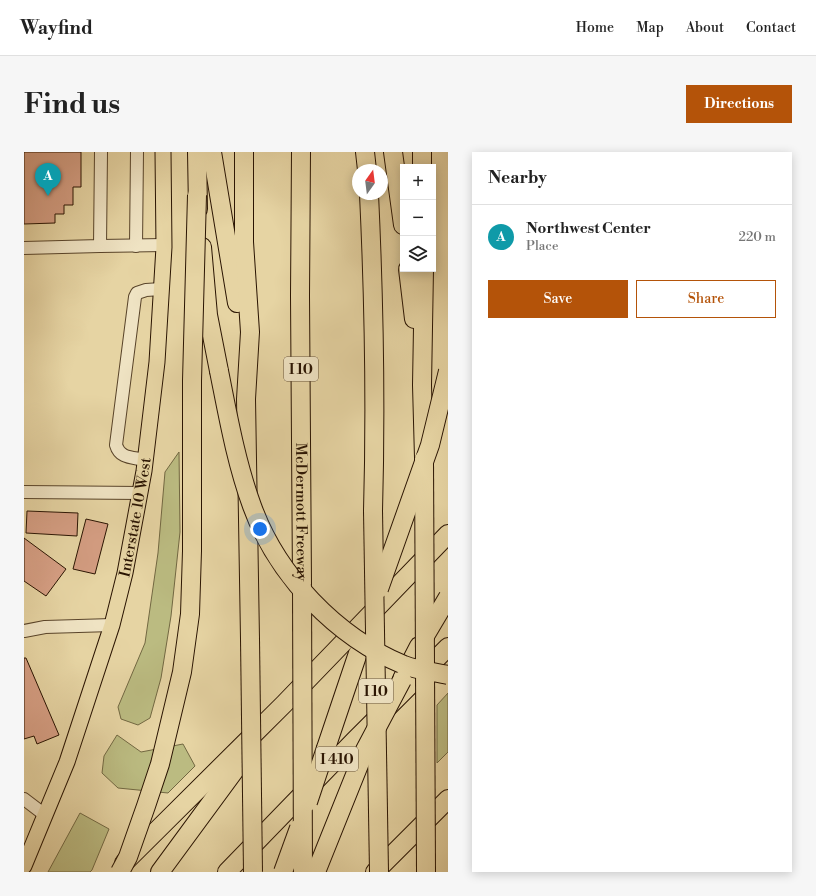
<!DOCTYPE html>
<meta charset="utf-8">
<style>
:root{--surface:#fff;--page:#f6f6f6;--text:#222;--muted:#767676;--line:#e0e0e0;--accent:#b45309}
body{margin:0;font-family:"Libre Bodoni",serif;background:var(--page);color:var(--text)}
.controls{position:absolute;right:12px;top:12px;display:grid;overflow:hidden;border-radius:0px;box-shadow:0 2px 10px #0003}
.controls button{width:36px;height:36px;display:grid;place-items:center;padding:0;border:0;border-bottom:1px solid var(--line);background:var(--surface);color:var(--text);font:20px sans-serif}
.compass{position:absolute;left:328px;top:12px;width:36px;height:36px;border-radius:50%;background:var(--surface);box-shadow:0 2px 10px #0003;rotate:14deg}
.you{position:absolute;left:236px;top:377px;width:14px;height:14px;margin:-10px;border:3px solid #fff;border-radius:50%;background:#1a73e8;box-shadow:0 0 0 6px #1a73e833}
.badge{display:grid;place-items:center;width:26px;height:26px;border-radius:50%;background:var(--accent);color:#fff;font-size:13px;font-weight:700}
.pin{position:absolute;translate:-50% -33px;filter:drop-shadow(0 1px 2px #0008)}
.pin::after{content:'';position:absolute;top:21px;width:14px;height:12px;background:inherit;clip-path:polygon(0 0,100% 0,50% 100%)}
.list{margin:0;padding:0;list-style:none}
h2{display:flex;justify-content:space-between;align-items:center;height:52px;margin:0;padding:0 16px;font-size:17px}
h2 small{font-size:13px;font-weight:400;color:var(--muted)}
.list li{display:grid;grid-template-columns:26px 1fr auto;gap:12px;align-items:center;box-sizing:border-box;height:64px;padding:0 16px;border-top:1px solid var(--line)}
.list b{display:block;font-size:15px;white-space:nowrap}
.list p{margin:0;font-size:13px;white-space:nowrap;color:var(--muted)}
.list em{font-size:13px;font-style:normal;color:var(--muted)}
.actions{display:flex;gap:8px;padding:12px 16px}
.actions a{flex:1;padding:9px 0;border:1px solid var(--accent);border-radius:0px;text-align:center;font-size:14px;color:var(--accent)}
.actions .main{background:var(--accent);color:#fff}
.icon{flex:none;width:22px;height:22px;fill:none;stroke:currentColor;stroke-width:2;stroke-linecap:round;stroke-linejoin:round}
.map{position:relative;flex:none;width:424px;height:720px;overflow:hidden;border-radius:0px}
header{display:flex;align-items:center;gap:24px;box-sizing:border-box;height:56px;padding:0 20px;background:var(--surface);border-bottom:1px solid var(--line)}
header strong{font-size:19px}
nav{display:flex;gap:22px;margin-inline-start:auto;font-size:14px}
.intro{display:flex;align-items:center;justify-content:space-between;box-sizing:border-box;height:96px;padding:0 24px}
h1{margin:0;font-size:28px}
.button{padding:10px 18px;border-radius:0px;background:var(--accent);color:#fff;font-size:14px;font-weight:700}
main{display:flex;gap:24px;padding:0 24px}
aside{flex:1;background:var(--surface);border-radius:0px;box-shadow:0 2px 10px #0003}
.map>svg:first-child{display:block}
.green{fill:#bbbb81;stroke:#726842}
.building{fill:#d59e83;stroke:#2a1402}
.lines{fill:none;stroke-linecap:round;stroke-linejoin:round}
.minor-casing{stroke:#59442a;stroke-width:14}
.major-casing{stroke:#2a1402;stroke-width:17}
.highway-casing{stroke:#2a1402;stroke-width:20}
.minor{stroke:#efe3c3;stroke-width:12}
.major{stroke:#e6d4a3;stroke-width:15}
.highway{stroke:#e6d4a3;stroke-width:18}
.highway-bridge-casing{stroke:#2a1402;stroke-width:20;stroke-linecap:butt}
.highway-bridge{stroke:#e6d4a3;stroke-width:18}
.labels{text-anchor:middle;stroke-width:3;stroke-linejoin:round;paint-order:stroke}
.shield{fill:#efe3c3;stroke:#65523c;stroke-width:1}
.shield-label{font-size:14px;font-weight:bold;fill:#2a1402}
.street-label{font-size:15px;fill:#2a1402;stroke:#efe3c3}
</style>
<header>
<strong>Wayfind</strong>
<nav><a>Home</a><a>Map</a><a>About</a><a>Contact</a></nav>
</header>
<div class="intro"><h1>Find us</h1><a class="button">Directions</a></div>
<main>
<div class="map">
<svg width="424" height="720" viewBox="0 0 424 720">
<rect width="100%" height="100%" fill="#e6d4a3"/>
<filter id="stains"><feTurbulence type="fractalNoise" baseFrequency=".005" numOctaves="4"/><feColorMatrix values="0 0 0 0 .2 0 0 0 0 .09 0 0 0 0 .02 0 0 0 .5 -.17"/></filter>
<radialGradient id="worn" r=".72"><stop offset=".6" stop-color="#630" stop-opacity="0"/><stop offset="1" stop-color="#630" stop-opacity=".3"/></radialGradient>
<g class="green">
<polygon points="155,300 156,380 147,464 137,526 126,566 114,573 97,567 94,555 121,491 134,401 141,320"/>
<polygon points="424,541 424,600 413,611 413,553"/>
<polygon points="93,583 117,600 159,592 171,614 144,641 94,636 78,621 80,604"/>
<polygon points="56,661 85,677 68,718 66,720 24,720"/>
</g>
<g class="building">
<polygon points="0,0 57,0 57,35 49,35 49,53 40,53 40,62 31,62 31,71 0,72"/>
<polygon points="3,359 54,361 53,384 2,381"/>
<polygon points="62,367 84,372 71,422 49,417"/>
<polygon points="0,386 42,417 22,444 0,429"/>
<polygon points="0,506 2,506 35,583 13,592 10,584 0,587"/>
</g>
<g class="lines">
<defs>
<g id="minor">
<polyline points="76,94 140,93"/>
<polyline points="112,94 113,0"/>
<polyline points="0,96 76,94 77,0"/>
<path d="M121,308c-12,-3 -25,-1 -29,-15l19,-148 2,-4 9,-3 15,-1"/>
<polyline points="0,340 116,341"/>
<polyline points="0,479 21,475 88,473"/>
<polyline points="0,647 21,663"/>
</g>
<g id="major">
<path id="s1" d="M0,714l43,-104 45,-137 13,-52 19,-102 13,-109 7,-115 -1,-95"/>
</g>
<g id="highway">
<polyline points="173,0 174,57"/>
<polyline points="188,0 213,151"/>
<polyline points="220,0 220,90 226,180 222,247 226,487"/>
<path id="s2" d="M277,0l-1,144 2,289"/>
<polyline points="341,0 343,18"/>
<polyline points="369,0 379,73"/>
<polyline points="398,15 398,0"/>
<path d="M345,42c5,106 7,211 4,317"/>
<polyline points="178,95 184,163 195,219"/>
<polyline points="384,117 390,167"/>
<polyline points="400,306 398,233 400,117"/>
<polyline points="378,527 395,494"/>
<polyline points="302,596 334,501"/>
<polyline points="100,711 260,552 424,382"/>
<polyline points="136,720 222,603"/>
<polyline points="203,720 330,589 424,495"/>
<polyline points="351,720 424,647"/>
</g>
</defs>
<use href="#minor" class="minor-casing"/>
<use href="#major" class="major-casing"/>
<use href="#highway" class="highway-casing"/>
<use href="#minor" class="minor"/>
<use href="#major" class="major"/>
<use href="#highway" class="highway"/>
<defs>
<g id="highway-bridge">
<path d="M195,219c9,45 17,91 33,135 25,69 84,131 152,159 13,5 30,7 44,10"/>
<polyline points="400,307 402,720"/>
<polyline points="349,359 355,720"/>
<polyline points="278,434 279,720"/>
<polyline points="355,437 406,293 424,219"/>
<polyline points="401,484 424,445"/>
<polyline points="226,487 229,720"/>
<polyline points="284,650 302,596"/>
<polyline points="96,720 104,705 122,654 136,612 158,520 166,462 168,399 168,229 173,43"/>
<polyline points="259,720 275,676"/>
<polyline points="292,720 341,598 378,528"/>
</g>
</defs>
<use href="#highway-bridge" class="highway-bridge-casing"/>
<use href="#highway-bridge" class="highway-bridge"/>
</g>
<g class="labels">
<g class="shield">
<rect x="260" y="205" width="34" height="24" rx="3"/>
<rect x="335" y="527" width="34" height="24" rx="3"/>
<rect x="292" y="595" width="42" height="24" rx="3"/>
</g>
<g class="shield-label">
<text x="277" y="222">I 10</text>
<text x="352" y="544">I 10</text>
<text x="313" y="612">I 410</text>
</g>
<g class="street-label">
<text dy="5" stroke="none"><textPath href="#s2" startOffset="360">McDermott Freeway</textPath></text>
<text dy="5" stroke="none"><textPath href="#s1" startOffset="367">Interstate 10 West</textPath></text>
</g>
</g>
<rect width="100%" height="100%" filter="url(#stains)"/>
<rect width="100%" height="100%" fill="url(#worn)"/>
</svg>
<div class="controls">
<button>+</button>
<button>−</button>
<button><svg class="icon" aria-label="layers" viewBox="0 0 24 24"><path d="M12 4l9 5-9 5-9-5zM3 14l9 5 9-5"/></svg></button>
</div>
<svg class="compass" viewBox="-18 -18 36 36"><path d="M0-13l5 13h-10z" fill="#e53935"/><path d="M0 13l5-13h-10z" fill="#767676"/></svg>
<div class="you"></div>
<div class="pin badge" style="left:24px;top:44px;background:#0f9aa8">A</div>
</div>
<aside>
<h2>Nearby<small></small></h2>
<ul class="list">
<li><span class="badge" style="background:#0f9aa8">A</span><div><b>Northwest Center</b><p>Place</p></div><em>220 m</em></li>
</ul>
<div class="actions"><a class="main">Save</a><a>Share</a></div>
</aside>
</main>
